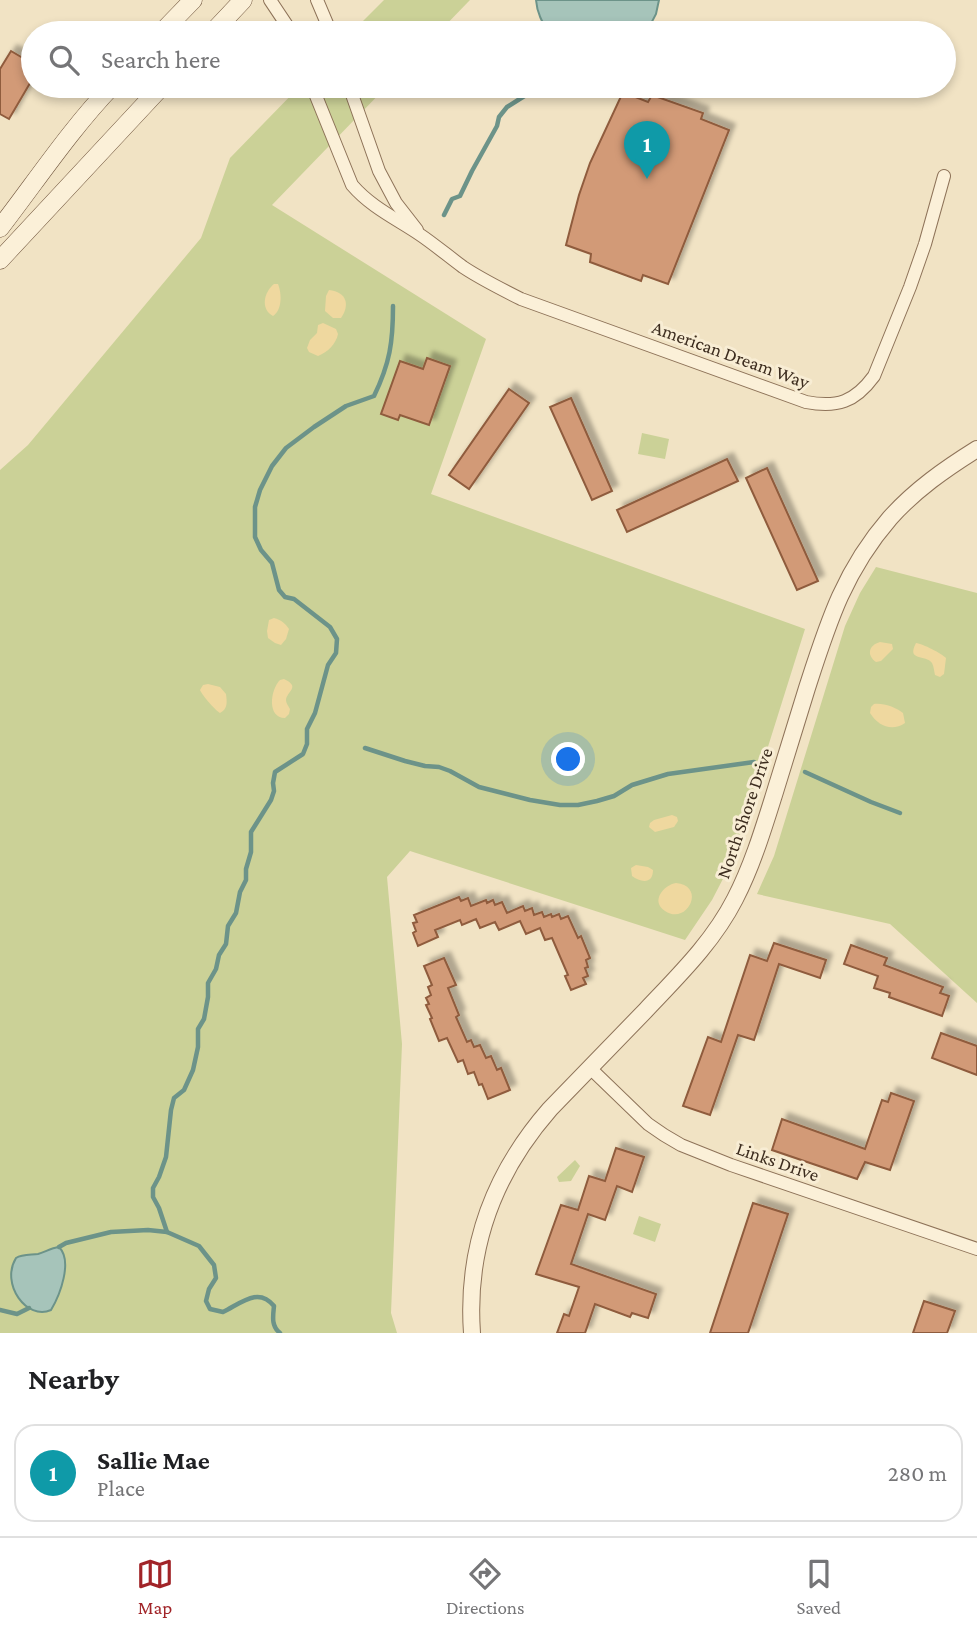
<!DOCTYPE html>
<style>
:root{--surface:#fff;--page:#f6f6f6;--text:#202124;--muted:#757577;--line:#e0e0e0;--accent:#a12428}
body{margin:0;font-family:"Crimson Pro",serif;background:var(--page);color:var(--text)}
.you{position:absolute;left:569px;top:760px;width:24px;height:24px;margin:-18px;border:5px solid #fff;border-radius:50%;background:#1a73e8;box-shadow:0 0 0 10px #1a73e833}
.badge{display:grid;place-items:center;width:46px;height:46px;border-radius:50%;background:var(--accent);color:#fff;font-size:23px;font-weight:700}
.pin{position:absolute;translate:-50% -58px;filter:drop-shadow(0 2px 4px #0008)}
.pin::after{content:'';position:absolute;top:37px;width:24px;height:21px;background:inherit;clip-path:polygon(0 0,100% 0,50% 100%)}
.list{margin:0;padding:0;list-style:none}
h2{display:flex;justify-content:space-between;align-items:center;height:91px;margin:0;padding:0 28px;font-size:30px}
h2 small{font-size:23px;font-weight:400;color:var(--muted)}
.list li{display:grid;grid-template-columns:46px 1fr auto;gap:21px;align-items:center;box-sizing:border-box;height:98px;margin:0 14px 14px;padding:0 14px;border:2px solid var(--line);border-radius:21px}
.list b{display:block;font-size:26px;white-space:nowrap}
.list p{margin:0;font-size:23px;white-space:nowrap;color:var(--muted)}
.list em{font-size:23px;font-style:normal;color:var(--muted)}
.icon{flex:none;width:38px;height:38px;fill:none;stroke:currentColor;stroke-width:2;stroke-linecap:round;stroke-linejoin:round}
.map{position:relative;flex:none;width:977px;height:1333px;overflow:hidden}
.search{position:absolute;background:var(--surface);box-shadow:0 4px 10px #0003;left:21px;right:21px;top:21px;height:77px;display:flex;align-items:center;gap:18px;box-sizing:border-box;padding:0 24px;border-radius:38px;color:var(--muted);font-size:26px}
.sheet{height:203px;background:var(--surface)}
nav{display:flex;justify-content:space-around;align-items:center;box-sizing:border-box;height:98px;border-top:2px solid var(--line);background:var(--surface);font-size:19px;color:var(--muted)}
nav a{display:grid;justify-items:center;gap:4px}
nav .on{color:var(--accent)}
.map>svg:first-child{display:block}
.green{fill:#cbd197}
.sand{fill:#efd89f}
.water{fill:#a6c4ba;stroke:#6c9389;stroke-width:2}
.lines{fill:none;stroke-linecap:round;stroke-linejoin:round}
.stream{stroke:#6c9389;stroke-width:4.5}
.building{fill:#d29a77;stroke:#8f5b3d;stroke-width:2;filter:url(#shadow)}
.minor-casing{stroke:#8e7359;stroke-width:14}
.tertiary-casing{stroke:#8e7359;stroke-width:18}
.secondary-casing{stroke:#6f543c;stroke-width:19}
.minor{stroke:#fbf0d8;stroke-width:12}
.tertiary{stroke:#fbf0d8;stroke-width:16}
.secondary{stroke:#fbf0d8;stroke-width:18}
.labels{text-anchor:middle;stroke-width:6;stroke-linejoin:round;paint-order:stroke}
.street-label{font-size:19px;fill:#3c2c1e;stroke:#f8edd4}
</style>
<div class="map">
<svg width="977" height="1333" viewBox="0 0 977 1333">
<defs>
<filter id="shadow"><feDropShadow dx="6" dy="-6" stdDeviation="2" flood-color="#0004"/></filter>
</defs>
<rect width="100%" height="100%" fill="#f1e3c4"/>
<g class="green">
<polygon points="384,0 470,0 438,33 351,33"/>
<polygon points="300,86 387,86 272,205 486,339 431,494 805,629 739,839 726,873 712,900 685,940 410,851 387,877 402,1044 391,1313 397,1333 0,1333 0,470 28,445 201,238 230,158"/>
<polygon points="642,433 669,439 665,459 638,454"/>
<polygon points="876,567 977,593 977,1003 890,924 757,894 774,856 845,626 860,593"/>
<polygon points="575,1160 580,1166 571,1181 559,1182 557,1177"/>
<polygon points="639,1216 661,1224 655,1242 633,1234"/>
</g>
<g class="sand">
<path d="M274,284h4c4,10 4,26 -5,32 -13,-7 -9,-24 1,-32z"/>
<path d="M329,290c18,2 21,15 12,28h-8l-8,-7 1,-15z"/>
<path d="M323,323l13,6 2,5c-2,10 -10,18 -20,22l-9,-4 -2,-4 3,-8 7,-7 1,-8z"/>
<path d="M274,618c7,2 11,5 15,11l-3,10 -5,6 -6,-2 -7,-5 -1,-7 2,-11z"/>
<path d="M880,642l12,2 1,5 -12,12 -5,1c-10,-7 -7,-17 4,-20z"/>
<path d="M916,643c7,1 25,10 30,15l-2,16 -4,3 -5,-2c-1,-4 -1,-8 -3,-12 -6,-9 -26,-1 -16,-20z"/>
<path d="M284,679c17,8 3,12 2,21 0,3 3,7 4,9l-1,5 -4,4c-18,0 -15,-28 -5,-38z"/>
<path d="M208,684l12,3 6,7c1,8 2,15 -6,19 -5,-3 -18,-18 -20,-23l3,-5z"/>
<path d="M874,704c10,-1 21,3 29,9l2,10c-13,9 -27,3 -35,-10l1,-6z"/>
<polygon points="672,815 677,817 678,821 674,827 655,832 649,827 650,823 654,820"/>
<path d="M636,865l12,2 5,3c0,15 -13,12 -21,6l-1,-8z"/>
<path d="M676,883c31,3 11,43 -11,28 -15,-10 -1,-26 11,-28z"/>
</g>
<g class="water">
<path d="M536,0h123l-3,14 -10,19h-97c-7,-11 -12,-20 -13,-33z"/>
<path d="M59,1247c14,14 1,48 -8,63 -24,11 -51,-26 -35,-52 6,-4 15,-3 22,-4 7,-2 13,-6 21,-7z"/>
</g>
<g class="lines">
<g class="stream">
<polyline points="444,215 452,199 460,196 472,171 497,126 499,117 507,107 526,95 533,86"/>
<polyline points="365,748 405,761 425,766 439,767 450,771 479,787 530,800 560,805 578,805 597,801 614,796 632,785 668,774 754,762"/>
<polyline points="805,772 871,802 900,813"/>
<path d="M167,1232l-8,-24 -6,-11v-9l6,-11 7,-20 5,-47 3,-12 10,-8 9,-20 5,-23v-18l6,-10 4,-22v-14l8,-14 3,-14 7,-11 2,-18 8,-13 4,-21 6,-12v-11l5,-17v-20l20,-32 3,-9 -1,-8 2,-11 28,-18 4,-10v-15l8,-16 13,-48 8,-12 1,-14 -7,-12 -36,-28 -9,-2 -6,-7 -7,-27 -11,-13 -6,-13v-30l5,-17 12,-24 14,-18 28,-21 32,-21 28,-10c16,-33 19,-54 19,-90"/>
<path d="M59,1247l7,-4 45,-11 37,-2 19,2 32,14 15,19 2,13 -7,11 -3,12 4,8 13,3c17,-8 35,-26 51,-6 -1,10 -3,20 6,27"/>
<polyline points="0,1310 17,1314 29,1308"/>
</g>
</g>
<g class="building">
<polygon points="11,51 33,64 33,78 9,119 0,114 0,69"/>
<polygon points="623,92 648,102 652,95 703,113 701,119 729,130 668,284 643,275 641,281 590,262 591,254 566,245 579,195 590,163"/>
<polygon points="427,358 450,366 429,425 400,415 398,420 381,414 400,361 423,369"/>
<polygon points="509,389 529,403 469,489 449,475"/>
<polygon points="571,398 612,491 592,500 550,407"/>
<polygon points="727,459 738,481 627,532 617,510"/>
<polygon points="767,468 818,581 797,590 746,478"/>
<polygon points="459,897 461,901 468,898 471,906 486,900 487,903 493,900 495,905 502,902 507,913 523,906 525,911 532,908 534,915 542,912 544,917 551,914 552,917 559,914 561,919 568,916 578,938 581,936 590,958 586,960 588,967 585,968 588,976 583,978 586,984 571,990 565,976 568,975 552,938 545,940 540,928 526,934 520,921 499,930 495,922 480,928 476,919 462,925 460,920 435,930 438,937 418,946 413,933 416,931 413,923 417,922 414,915"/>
<polygon points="774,943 826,960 820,978 779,964 754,1040 738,1035 710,1115 683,1106 708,1037 721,1042 750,955 767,961"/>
<polygon points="851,945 887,958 884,965 943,987 940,993 949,996 942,1016 889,997 890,993 874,988 878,976 844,964"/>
<polygon points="444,958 456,985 448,988 459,1015 456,1017 467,1042 471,1040 474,1047 480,1045 486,1058 491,1056 497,1070 501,1068 510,1090 488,1099 482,1084 479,1085 474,1072 468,1074 463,1060 458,1062 447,1038 439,1041 430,1019 432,1018 426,1005 429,1004 426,998 431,995 428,987 432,985 424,966"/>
<polygon points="941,1033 977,1046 977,1075 932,1058"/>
<polygon points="891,1093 914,1101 890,1170 865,1162 857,1179 772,1150 782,1119 865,1149 882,1100 888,1102"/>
<polygon points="616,1148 644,1157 632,1192 617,1186 605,1220 588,1214 571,1264 656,1294 648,1318 632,1313 630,1317 595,1304 585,1333 557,1333 564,1314 569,1316 579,1287 536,1274 561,1205 578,1210 589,1176 605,1181"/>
<polygon points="753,1203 788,1214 748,1333 710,1333"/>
<polygon points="924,1301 955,1311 947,1333 913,1333"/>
</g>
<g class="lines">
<defs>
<g id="minor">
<polyline points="270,0 292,33"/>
<polyline points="317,0 331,33"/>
<path d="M312,86l40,99c19,22 43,33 67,49 15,10 29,22 44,33 18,12 38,22 58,32l285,103c31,6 49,0 68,-26l36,-89 15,-43 19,-68"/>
<polyline points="349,86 379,171 396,203 417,230"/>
<polyline points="590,1068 648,1124 664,1135 681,1145 731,1165 977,1249"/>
</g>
<path id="tertiary" d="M472,1333c-6,-85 22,-160 78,-224 32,-33 64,-66 96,-99 33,-35 67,-68 89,-111 17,-33 28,-69 39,-104 11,-36 22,-71 33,-107 21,-65 37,-117 83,-170 25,-28 55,-49 87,-69"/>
<g id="secondary">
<polyline points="161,33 193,0"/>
<polyline points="212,33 243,0"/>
<path d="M0,228c37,-48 70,-98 112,-142"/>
<polyline points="0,260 162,86"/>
</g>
</defs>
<use href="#minor" class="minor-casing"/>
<use href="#tertiary" class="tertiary-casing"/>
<use href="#secondary" class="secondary-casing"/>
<use href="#minor" class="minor"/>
<use href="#tertiary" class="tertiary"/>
<use href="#secondary" class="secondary"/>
</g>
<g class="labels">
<g class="street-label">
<text transform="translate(731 354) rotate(20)" y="7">American Dream Way</text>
<text transform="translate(744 813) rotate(-71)" y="7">North Shore Drive</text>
<text transform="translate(778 1161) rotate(19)" y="7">Links Drive</text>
</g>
</g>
</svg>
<div class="you"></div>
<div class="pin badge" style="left:647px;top:179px;background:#0f9aa8">1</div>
<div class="search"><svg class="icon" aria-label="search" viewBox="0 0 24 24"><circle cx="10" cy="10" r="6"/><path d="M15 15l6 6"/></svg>Search here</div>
</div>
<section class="sheet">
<h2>Nearby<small></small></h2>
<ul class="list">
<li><span class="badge" style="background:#0f9aa8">1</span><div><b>Sallie Mae</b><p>Place</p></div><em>280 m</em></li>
</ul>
</section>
<nav>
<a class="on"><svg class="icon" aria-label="map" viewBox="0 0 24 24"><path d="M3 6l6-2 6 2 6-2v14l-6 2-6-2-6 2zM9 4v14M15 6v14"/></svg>Map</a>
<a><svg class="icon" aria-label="directions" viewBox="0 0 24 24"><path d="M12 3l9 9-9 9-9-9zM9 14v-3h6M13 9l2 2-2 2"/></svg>Directions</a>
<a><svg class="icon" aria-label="saved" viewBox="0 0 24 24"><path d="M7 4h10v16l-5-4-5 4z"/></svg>Saved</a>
</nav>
